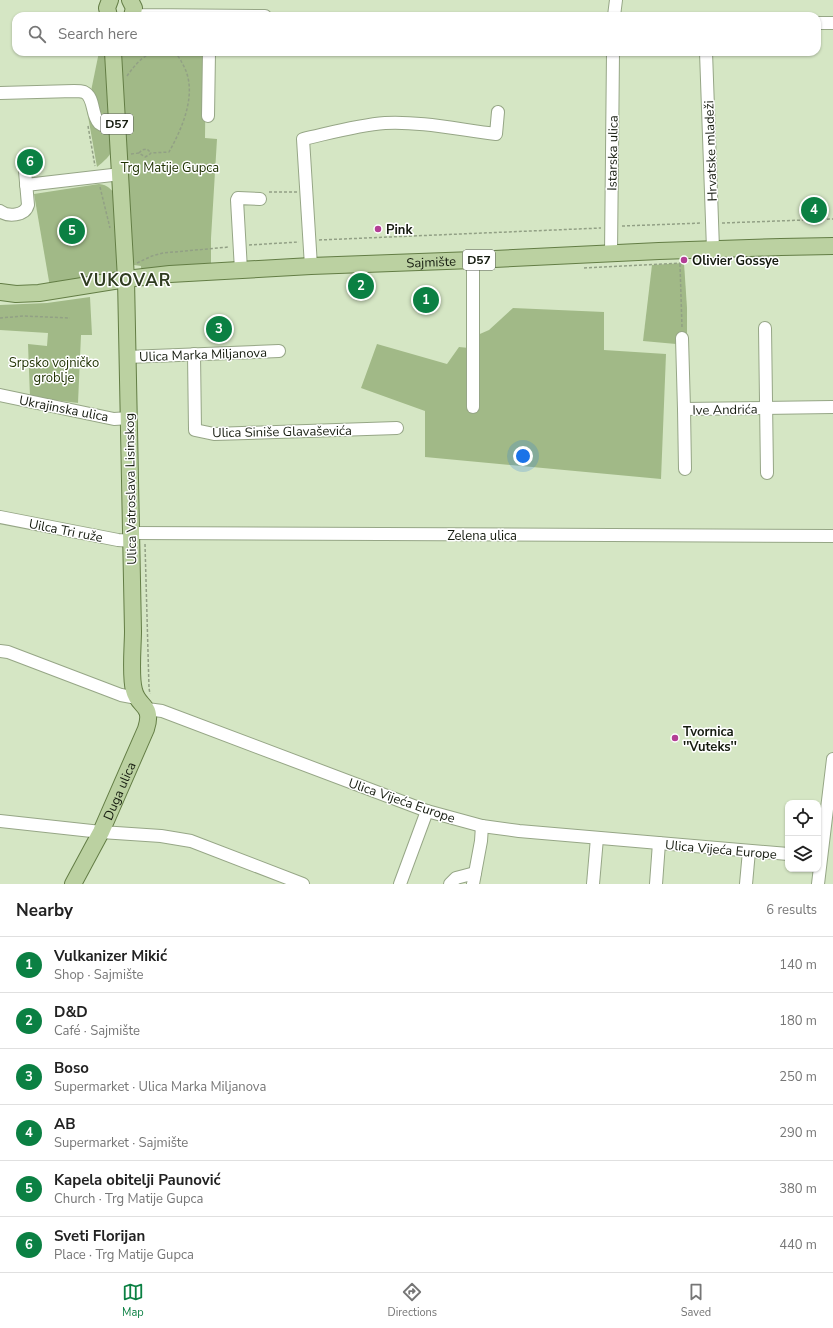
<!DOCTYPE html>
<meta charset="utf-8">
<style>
:root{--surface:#fff;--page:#f6f6f6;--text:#222;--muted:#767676;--line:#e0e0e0;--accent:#0b8043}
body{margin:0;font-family:"Nunito Sans",sans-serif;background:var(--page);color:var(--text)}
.controls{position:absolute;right:12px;bottom:12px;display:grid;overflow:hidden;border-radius:8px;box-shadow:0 1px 3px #0004}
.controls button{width:36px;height:36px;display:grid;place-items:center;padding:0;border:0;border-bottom:1px solid var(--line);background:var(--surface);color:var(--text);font:20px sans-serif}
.you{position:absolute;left:523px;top:456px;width:14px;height:14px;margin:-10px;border:3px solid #fff;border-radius:50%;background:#1a73e8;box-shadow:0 0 0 6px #1a73e833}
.badge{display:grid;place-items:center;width:26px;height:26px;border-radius:50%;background:var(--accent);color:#fff;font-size:13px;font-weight:700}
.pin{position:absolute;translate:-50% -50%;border:2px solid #fff;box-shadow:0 1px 4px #0006}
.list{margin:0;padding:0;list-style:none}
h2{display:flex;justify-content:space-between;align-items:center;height:52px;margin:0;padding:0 16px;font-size:17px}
h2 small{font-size:13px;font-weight:400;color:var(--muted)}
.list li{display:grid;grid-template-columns:26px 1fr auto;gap:12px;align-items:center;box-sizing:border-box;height:56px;padding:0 16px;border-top:1px solid var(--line)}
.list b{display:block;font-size:15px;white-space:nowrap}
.list p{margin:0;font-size:13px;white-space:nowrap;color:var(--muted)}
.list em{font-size:13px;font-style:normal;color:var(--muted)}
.icon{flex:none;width:22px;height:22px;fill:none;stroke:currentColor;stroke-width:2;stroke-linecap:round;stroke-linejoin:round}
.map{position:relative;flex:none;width:833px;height:884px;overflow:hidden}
.search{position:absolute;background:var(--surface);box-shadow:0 1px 3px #0004;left:12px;right:12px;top:12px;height:44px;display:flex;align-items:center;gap:10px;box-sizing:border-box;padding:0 14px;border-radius:12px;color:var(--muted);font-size:15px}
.sheet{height:388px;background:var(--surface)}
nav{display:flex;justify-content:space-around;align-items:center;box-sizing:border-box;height:56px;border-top:1px solid var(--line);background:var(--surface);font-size:11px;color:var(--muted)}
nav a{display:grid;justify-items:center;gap:2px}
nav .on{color:var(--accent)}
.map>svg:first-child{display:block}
.green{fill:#a1b987}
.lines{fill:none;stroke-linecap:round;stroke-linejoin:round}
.minor-casing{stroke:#96a686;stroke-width:14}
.major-casing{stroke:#637d45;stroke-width:18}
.path{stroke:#92a085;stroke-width:1.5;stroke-dasharray:3 2;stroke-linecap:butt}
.minor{stroke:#fff;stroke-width:12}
.major{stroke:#bbd1a1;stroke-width:16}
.poi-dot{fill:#b33e95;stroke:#fff;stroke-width:1.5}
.labels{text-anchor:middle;stroke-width:3;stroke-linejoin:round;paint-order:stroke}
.shield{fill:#fff;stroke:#5b5f57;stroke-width:1}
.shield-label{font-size:12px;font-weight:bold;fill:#151b0f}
.street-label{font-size:13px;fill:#151b0f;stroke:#fff}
.park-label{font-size:13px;fill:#213404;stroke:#fff}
.poi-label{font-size:13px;font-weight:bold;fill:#151b0f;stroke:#fff;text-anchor:start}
.district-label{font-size:17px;font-weight:bold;letter-spacing:1px;fill:#2f3c20;stroke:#fff}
</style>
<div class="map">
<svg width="833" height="884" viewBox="0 0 833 884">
<rect width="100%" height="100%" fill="#d5e6c4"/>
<g class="green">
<polygon points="99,52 108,52 111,118 107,120 101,117 91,91"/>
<polygon points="118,52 206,52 205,138 217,139 211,238 211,263 141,270 141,266 134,265 131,261 124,144 125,113"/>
<path d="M85,99c8,11 31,35 28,48 -1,8 -10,15 -16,20z"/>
<path d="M99,184c9,1 12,5 17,12l3,73 -3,4 -66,14 -16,-93z"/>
<polygon points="684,263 687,308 687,345 643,341 652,265"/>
<polygon points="90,297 92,335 81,335 78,403 30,397 28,344 47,346 48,333 0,330 0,305 47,303"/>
<polygon points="513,308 604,312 604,350 666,354 661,479 425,457 425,411 361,388 377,344 447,364 459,347 469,348 473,337 489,330"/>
</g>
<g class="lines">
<defs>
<g id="minor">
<polyline points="133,13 140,15 265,16"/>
<polyline points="614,16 616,0"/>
<polyline points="817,23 833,23"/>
<polyline points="706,52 713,249"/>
<path d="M0,93l74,-2c3,0 7,0 10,1 11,5 7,23 15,31 5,4 12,5 18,6"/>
<polyline points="208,116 209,52"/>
<polyline points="26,185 121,174"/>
<path d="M0,211c8,6 25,5 28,-6l-3,-34"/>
<polyline points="611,254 613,52"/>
<polyline points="473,260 473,407"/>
<path d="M311,266l-8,-127c27,-6 55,-14 82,-16 35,-2 76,7 111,11l2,-22"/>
<polyline points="241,270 237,200 238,198 260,199"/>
<polyline points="765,328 767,473"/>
<polyline points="682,338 684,409 833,407"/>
<polyline points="194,354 195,430 214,434 397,428"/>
<polyline points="127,357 279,351"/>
<polyline points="0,395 114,419 129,418"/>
<polyline points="684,409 685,469"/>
<polyline points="0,517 118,540 132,541"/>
<polyline points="131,533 833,536"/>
<polyline points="0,651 8,652 121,695 137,698"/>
<polyline points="147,709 162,711 427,811 482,826 519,831 788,854"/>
<polyline points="0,821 101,832 161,836 191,841 303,884"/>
<polyline points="400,884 427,811"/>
<polyline points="450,884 456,878 475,873"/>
<polyline points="473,884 481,841 482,826"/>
<polyline points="593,884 597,838"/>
<polyline points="656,884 659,843"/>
<polyline points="746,884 749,851"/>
<polyline points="818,884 833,759"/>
</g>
<g id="major">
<polyline points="130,0 134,8 132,16"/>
<polyline points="109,16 107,8 110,0"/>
<path id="s1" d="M0,292l16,2 23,-1 87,-14 44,-5 141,-8 162,-6 186,-9 122,-4 52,-1"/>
<path id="s2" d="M73,884l28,-52 45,-103c8,-25 -8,-21 -12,-39 -4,-14 -1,-44 -1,-59l-7,-352 -13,-227"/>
</g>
</defs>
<use href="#minor" class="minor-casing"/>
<use href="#major" class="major-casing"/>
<g class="path">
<path d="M127,76c7,-10 15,-20 27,-24"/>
<polyline points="88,126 95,166"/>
<polyline points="139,153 142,150 147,149 151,153"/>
<path d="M131,154l8,-1 6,4 4,-2 2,-2 18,-1c14,-25 30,-62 13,-89 -2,-5 -6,-10 -10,-11"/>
<polyline points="100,187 110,228"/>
<polyline points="269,192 297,192"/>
<polyline points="722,223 833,219"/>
<polyline points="622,226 702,223"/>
<polyline points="319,240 601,228"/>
<polyline points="249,245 299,242"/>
<polyline points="137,263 152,256 163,253 229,247"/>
<polyline points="680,264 682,328"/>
<polyline points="584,268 682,263"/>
<polyline points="0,318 24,316 70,318"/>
<polyline points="145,544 149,688 150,694"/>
</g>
<use href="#minor" class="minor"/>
<use href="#major" class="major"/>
</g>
<g class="poi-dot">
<circle cx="378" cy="229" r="4"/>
<circle cx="684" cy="260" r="4"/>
<circle cx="675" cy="738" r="4"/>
</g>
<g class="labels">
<g class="shield">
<rect x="101" y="114" width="32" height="20" rx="3"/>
<rect x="463" y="250" width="32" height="20" rx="3"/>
</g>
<g class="shield-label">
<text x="117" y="128">D57</text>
<text x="479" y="264">D57</text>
</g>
<g class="street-label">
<text transform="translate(710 151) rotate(-92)" y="5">Hrvatske mladeži</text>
<text transform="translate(612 153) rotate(-89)" y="5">Istarska ulica</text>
<text dy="5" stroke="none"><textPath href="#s1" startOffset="433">Sajmište</textPath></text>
<text transform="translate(203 354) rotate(-2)" y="5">Ulica Marka Miljanova</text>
<text transform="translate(64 408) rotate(11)" y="5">Ukrajinska ulica</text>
<text transform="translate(725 409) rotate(-1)" y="5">Ive Andrića</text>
<text transform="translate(282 431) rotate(-1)" y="5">Ulica Siniše Glavaševića</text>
<text transform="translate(130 489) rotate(-91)" y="5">Ulica Vatroslava Lisinskog</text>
<text transform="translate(66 530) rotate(11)" y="5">Uilca Tri ruže</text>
<text x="482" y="540">Zelena ulica</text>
<text dy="5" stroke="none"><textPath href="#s2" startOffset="104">Duga ulica</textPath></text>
<text transform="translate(402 800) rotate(19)" y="5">Ulica Vijeća Europe</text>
<text transform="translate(721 849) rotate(5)" y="5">Ulica Vijeća Europe</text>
</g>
<g class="park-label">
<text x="170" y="172">Trg Matije Gupca</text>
<text x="54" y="367">Srpsko vojničko<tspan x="54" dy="15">groblje</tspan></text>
</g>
<g class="poi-label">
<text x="386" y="234">Pink</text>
<text x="692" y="265">Olivier Gossye</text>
<text x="683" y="736">Tvornica<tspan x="683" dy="15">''Vuteks''</tspan></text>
</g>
<g class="district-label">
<text x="126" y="286">VUKOVAR</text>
</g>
</g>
</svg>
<div class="controls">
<button><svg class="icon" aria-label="locate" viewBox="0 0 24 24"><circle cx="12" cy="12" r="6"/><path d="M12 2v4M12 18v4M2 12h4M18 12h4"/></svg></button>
<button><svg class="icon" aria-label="layers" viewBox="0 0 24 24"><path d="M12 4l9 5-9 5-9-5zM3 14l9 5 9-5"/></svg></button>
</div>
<div class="you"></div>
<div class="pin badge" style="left:426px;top:300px">1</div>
<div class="pin badge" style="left:361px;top:286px">2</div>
<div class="pin badge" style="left:219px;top:329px">3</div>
<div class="pin badge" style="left:814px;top:210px">4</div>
<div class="pin badge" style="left:72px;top:231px">5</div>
<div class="pin badge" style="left:30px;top:162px">6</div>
<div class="search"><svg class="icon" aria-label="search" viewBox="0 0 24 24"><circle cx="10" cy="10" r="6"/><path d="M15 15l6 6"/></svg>Search here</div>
</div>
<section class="sheet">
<h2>Nearby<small>6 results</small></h2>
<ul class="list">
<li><span class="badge">1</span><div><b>Vulkanizer Mikić</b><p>Shop · Sajmište</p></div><em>140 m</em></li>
<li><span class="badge">2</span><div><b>D&amp;D</b><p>Café · Sajmište</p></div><em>180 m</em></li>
<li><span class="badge">3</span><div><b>Boso</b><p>Supermarket · Ulica Marka Miljanova</p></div><em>250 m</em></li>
<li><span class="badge">4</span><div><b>AB</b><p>Supermarket · Sajmište</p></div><em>290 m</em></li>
<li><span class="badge">5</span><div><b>Kapela obitelji Paunović</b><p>Church · Trg Matije Gupca</p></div><em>380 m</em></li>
<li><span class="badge">6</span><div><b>Sveti Florijan</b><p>Place · Trg Matije Gupca</p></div><em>440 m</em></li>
</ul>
</section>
<nav>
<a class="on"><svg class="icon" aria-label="map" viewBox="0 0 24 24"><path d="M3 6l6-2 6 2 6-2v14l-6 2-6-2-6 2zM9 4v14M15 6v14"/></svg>Map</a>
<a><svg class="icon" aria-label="directions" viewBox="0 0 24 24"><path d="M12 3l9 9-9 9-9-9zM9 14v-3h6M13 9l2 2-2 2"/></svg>Directions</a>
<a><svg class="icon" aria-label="saved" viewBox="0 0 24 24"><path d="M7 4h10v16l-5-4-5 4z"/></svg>Saved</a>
</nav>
